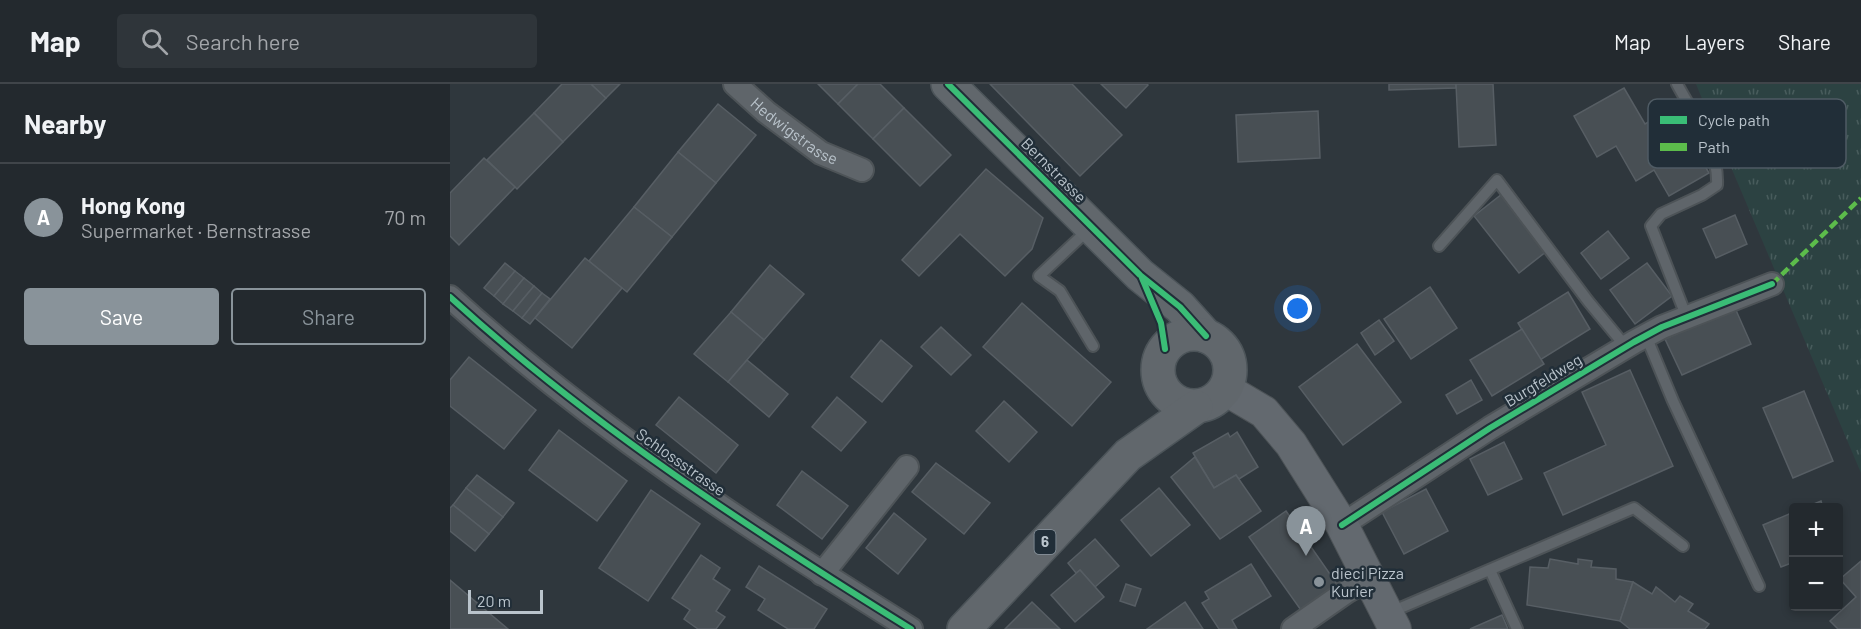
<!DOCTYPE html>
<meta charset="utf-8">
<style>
:root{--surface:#23292e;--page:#2f353a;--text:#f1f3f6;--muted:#a3a6aa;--line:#40454a;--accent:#89939a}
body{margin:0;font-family:Barlow,sans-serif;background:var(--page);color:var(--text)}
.controls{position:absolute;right:18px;bottom:18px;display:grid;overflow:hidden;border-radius:6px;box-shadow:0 3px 9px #0003}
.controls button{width:54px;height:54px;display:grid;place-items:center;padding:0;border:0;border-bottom:2px solid var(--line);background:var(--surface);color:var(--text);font:30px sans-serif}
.scale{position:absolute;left:18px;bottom:15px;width:75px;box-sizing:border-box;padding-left:6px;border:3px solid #bac4cc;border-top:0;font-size:16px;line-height:21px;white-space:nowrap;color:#bac4cc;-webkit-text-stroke:4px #212e38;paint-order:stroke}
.you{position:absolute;left:848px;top:225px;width:21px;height:21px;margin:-15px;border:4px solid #fff;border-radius:50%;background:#1a73e8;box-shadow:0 0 0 9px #1a73e833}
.badge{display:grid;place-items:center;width:39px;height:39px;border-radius:50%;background:var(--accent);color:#fff;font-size:20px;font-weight:700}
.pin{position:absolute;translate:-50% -50px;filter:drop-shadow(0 2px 3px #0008)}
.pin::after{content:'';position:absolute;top:32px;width:21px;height:18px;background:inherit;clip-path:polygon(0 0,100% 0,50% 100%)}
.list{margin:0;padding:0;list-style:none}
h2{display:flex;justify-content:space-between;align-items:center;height:78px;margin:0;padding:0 24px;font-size:26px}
h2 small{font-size:20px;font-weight:400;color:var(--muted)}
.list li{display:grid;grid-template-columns:39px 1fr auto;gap:18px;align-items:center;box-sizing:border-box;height:108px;padding:0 24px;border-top:2px solid var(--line)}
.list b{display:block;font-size:22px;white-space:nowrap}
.list p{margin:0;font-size:20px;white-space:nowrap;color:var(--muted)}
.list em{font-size:20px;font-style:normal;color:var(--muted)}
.actions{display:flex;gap:12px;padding:18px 24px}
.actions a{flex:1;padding:14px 0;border:2px solid var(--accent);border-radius:6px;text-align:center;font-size:21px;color:var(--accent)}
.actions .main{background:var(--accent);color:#fff}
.icon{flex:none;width:33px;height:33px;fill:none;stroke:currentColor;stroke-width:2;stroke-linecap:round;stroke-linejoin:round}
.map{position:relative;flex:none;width:1411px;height:545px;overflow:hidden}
header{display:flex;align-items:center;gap:36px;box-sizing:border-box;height:84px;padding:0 30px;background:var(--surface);border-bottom:2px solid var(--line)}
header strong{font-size:28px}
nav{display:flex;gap:33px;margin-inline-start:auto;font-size:21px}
.search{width:420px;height:54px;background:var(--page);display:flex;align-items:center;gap:15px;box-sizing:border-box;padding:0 21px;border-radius:6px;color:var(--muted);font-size:22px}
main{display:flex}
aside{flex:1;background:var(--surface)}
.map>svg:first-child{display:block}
.grass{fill:url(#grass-tufts)}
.building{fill:#484f54;stroke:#575e64;stroke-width:1.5}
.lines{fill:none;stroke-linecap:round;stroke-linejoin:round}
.lane-casing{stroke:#4d5357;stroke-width:14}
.street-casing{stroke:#4d5357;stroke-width:26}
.secondary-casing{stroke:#4d5357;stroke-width:34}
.primary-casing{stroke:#4c5459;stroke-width:36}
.lane{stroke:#5f656a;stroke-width:10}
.street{stroke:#5f656a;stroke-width:22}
.secondary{stroke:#63696f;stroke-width:32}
.primary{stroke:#61676c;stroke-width:33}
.quiet{stroke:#5cbc4b;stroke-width:4.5;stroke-dasharray:9 4.5;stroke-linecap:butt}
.cycleway-casing{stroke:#212e38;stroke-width:10}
.cycleway{stroke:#3abd76;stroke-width:6}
.poi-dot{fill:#89939a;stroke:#212e38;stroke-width:2}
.labels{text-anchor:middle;stroke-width:5;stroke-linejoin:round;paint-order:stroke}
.shield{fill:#212e38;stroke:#8c97a0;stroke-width:1.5}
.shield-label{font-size:15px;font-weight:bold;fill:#bac4cc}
.street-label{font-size:16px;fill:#bac4cc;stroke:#212e38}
.poi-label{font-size:16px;fill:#bac4cc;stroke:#212e38;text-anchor:start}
.key{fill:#212e38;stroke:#4f5b64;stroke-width:1.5}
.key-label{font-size:16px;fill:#bac4cc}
</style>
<header>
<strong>Map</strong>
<div class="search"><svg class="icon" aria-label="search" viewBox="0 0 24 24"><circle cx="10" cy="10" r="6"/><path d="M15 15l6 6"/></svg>Search here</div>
<nav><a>Map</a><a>Layers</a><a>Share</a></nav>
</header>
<main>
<aside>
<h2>Nearby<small></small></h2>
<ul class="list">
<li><span class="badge">A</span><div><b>Hong Kong</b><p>Supermarket · Bernstrasse</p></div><em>70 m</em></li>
</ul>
<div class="actions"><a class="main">Save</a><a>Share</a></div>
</aside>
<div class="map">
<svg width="1411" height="545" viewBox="0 0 1411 545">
<defs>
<pattern id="grass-tufts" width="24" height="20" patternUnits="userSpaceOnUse" patternTransform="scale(1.5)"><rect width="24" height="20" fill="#2c4242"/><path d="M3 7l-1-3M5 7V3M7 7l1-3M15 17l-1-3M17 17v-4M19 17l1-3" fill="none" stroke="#485c5c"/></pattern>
</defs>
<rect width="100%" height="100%" fill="#2f373d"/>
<polygon class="grass" points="1246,0 1411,0 1411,389 1255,22"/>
<g class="building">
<polygon points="112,0 141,0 156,14 113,58 84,29"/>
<polygon points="141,0 170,0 156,14"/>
<polygon points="368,0 408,0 388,20"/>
<polygon points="408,0 430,0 454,24 423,55 388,20"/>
<polygon points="540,0 622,0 672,51 630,92"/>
<polygon points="651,0 697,0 698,1 676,24"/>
<polygon points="939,0 1006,0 1006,4 939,6"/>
<polygon points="1006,0 1043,0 1046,61 1009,63"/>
<polygon points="1174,4 1195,40 1222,25 1259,89 1219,112 1204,86 1186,97 1166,62 1147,73 1124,32"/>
<polygon points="268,20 306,51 266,99 228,68"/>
<polygon points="454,24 501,71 470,102 423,55"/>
<polygon points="868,27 870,74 788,78 786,31"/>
<polygon points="84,29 113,58 67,105 37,76"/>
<polygon points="228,68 266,99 222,153 184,123"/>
<polygon points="34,74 65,103 9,161 0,152 0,109"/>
<polygon points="536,85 593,134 582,165 555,192 510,150 469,192 452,176"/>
<polygon points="1052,110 1097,167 1069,189 1024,132"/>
<polygon points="184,123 222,153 177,208 139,177"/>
<polygon points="1285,131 1297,160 1266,174 1253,145"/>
<polygon points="1158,147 1179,174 1151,195 1131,169"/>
<polygon points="135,174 172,204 122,264 85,234"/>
<polygon points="55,179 65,187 44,212 34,204"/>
<polygon points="1197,179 1222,212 1185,240 1160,206"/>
<polygon points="320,181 354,210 314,256 281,228"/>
<polygon points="65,187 74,194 53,220 44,212"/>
<polygon points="74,194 84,202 63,227 53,220"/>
<polygon points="84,202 92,209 72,234 63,227"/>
<polygon points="980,203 1007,244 961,275 934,235"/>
<polygon points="1118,208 1140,245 1090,276 1068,239"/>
<polygon points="92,209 100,215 80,240 72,234"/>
<polygon points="572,219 661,298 622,342 533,263"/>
<polygon points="1285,224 1301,260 1232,291 1215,255"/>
<polygon points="281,228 314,256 278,298 244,270"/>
<polygon points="929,236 944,257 925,271 911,249"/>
<polygon points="491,243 521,271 501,291 471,263"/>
<polygon points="1072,245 1094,280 1042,312 1020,276"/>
<polygon points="431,256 462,282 432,318 401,293"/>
<polygon points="907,260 951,318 893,361 849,303"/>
<polygon points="19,273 86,326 54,365 0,322 0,296"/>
<polygon points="297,276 338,310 319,333 278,298"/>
<polygon points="1180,286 1223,382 1113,431 1094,389 1156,361 1132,308"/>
<polygon points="1021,296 1032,316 1007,330 996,311"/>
<polygon points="1354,307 1383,377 1343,394 1313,324"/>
<polygon points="229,313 288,361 266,389 206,341"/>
<polygon points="387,313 416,338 391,367 362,343"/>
<polygon points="554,317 587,348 559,378 526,347"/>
<polygon points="109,346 177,397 147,437 79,386"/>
<polygon points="787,348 808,383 789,395 786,391 764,404 743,369 778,349 780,353"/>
<polygon points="1054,358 1072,395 1038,411 1020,375"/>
<polygon points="745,373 764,404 786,391 811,427 770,455 721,393"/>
<polygon points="486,379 540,419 514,450 462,408"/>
<polygon points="352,387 398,422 372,455 327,421"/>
<polygon points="27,391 64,419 53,433 16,404"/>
<polygon points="16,404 53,433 39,450 3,421"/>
<polygon points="709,404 740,441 701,472 671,436"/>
<polygon points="976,405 998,447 954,470 932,428"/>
<polygon points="201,406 250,440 198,517 149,484"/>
<polygon points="1371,417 1373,424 1354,424"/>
<polygon points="3,421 39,450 25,467 0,447 0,424"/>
<polygon points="836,427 889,503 853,529 799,453"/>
<polygon points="1344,428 1344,478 1331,483 1313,441"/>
<polygon points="444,429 476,455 448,490 416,464"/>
<polygon points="645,455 669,482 645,503 630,486 626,489 618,479"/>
<polygon points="251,471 270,484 263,495 280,506 266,527 275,533 266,545 248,545 234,535 240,526 222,514"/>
<polygon points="1100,475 1128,480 1128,475 1142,477 1141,483 1166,485 1166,495 1183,498 1170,537 1077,521 1080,483 1098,484"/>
<polygon points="1411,477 1411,545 1388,545 1380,537 1406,513 1390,495"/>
<polygon points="801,480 821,512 782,536 787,545 769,545 752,519 759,515 755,508"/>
<polygon points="309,482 377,525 364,545 338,545 308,526 315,515 296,503"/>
<polygon points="630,486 654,513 625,538 601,511"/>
<polygon points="0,496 58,545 0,545"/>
<polygon points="1183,498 1202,510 1206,503 1225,518 1230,512 1243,520 1238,527 1259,540 1255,545 1180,545 1170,537"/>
<polygon points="676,500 691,505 685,522 670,517"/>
<polygon points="582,518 610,545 555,545"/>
<polygon points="735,518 753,545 697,545"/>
<polygon points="1052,531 1058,545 1020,545"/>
</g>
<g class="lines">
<defs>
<g id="lane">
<path d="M1227,0c16,30 42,65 40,101l-15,10 -41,19 -10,12 36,92"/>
<polyline points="639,145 589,192 610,207 643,262"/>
<polyline points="989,162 1047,96 1138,217 1176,263"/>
<polyline points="1196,252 1223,317 1309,502"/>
<polyline points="1040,486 1067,545"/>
<polyline points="941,528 1184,424 1233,462"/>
</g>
<g id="street">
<path id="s1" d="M285,0l31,28 55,41 41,17"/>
<path d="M0,213c140,128 300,232 461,332"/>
<polyline points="892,441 1040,344 1184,258 1212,243 1322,200"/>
<polyline points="372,490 457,383"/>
<polyline points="843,545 896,508 920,494"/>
</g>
<polyline id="secondary" points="775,305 814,328 841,360 892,441 945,545"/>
<g id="primary">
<polyline points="498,0 690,191 730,223 756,252"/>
<circle cx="744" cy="286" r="36"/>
<polyline points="514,545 678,371 746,323"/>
</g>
</defs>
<use href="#lane" class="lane-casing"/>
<use href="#street" class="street-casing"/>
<use href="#secondary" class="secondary-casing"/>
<use href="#primary" class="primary-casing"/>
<use href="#lane" class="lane"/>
<use href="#street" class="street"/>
<use href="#secondary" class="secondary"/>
<use href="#primary" class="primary"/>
<polyline class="quiet" points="1322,200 1411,114"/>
<defs>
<g id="cycleway">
<polyline points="498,0 690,191 730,223 756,252"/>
<polyline points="692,194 711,239 715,265"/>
<path d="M0,213c140,128 300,232 461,332"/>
<polyline points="892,441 1040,344 1184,258 1212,243 1322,200"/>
</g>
</defs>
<use href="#cycleway" class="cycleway-casing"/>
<use href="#cycleway" class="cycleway"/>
</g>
<circle class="poi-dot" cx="869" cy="498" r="6"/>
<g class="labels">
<rect class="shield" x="584.5" y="446" width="21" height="24" rx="4.5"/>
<g class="shield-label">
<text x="595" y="463">6</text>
</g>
<g class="street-label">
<text dy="6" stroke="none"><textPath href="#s1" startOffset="76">Hedwigstrasse</textPath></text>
<text transform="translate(604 86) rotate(45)" y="6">Bernstrasse</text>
<text transform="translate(1093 296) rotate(-31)" y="6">Burgfeldweg</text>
<text transform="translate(231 378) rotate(35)" y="6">Schlossstrasse</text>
</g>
<g class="poi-label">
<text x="881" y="495">dieci Pizza<tspan x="881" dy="18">Kurier</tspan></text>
</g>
</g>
<rect x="1198" y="15" width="198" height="69" rx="9" class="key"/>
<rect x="1210" y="32" width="27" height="8" fill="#3abd76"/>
<rect x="1210" y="59" width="27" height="8" fill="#5cbc4b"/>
<g class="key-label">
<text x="1248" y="42">Cycle path</text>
<text x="1248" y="69">Path</text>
</g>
</svg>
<div class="controls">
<button>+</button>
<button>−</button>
</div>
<div class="scale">20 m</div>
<div class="you"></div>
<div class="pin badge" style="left:856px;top:472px">A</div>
</div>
</main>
